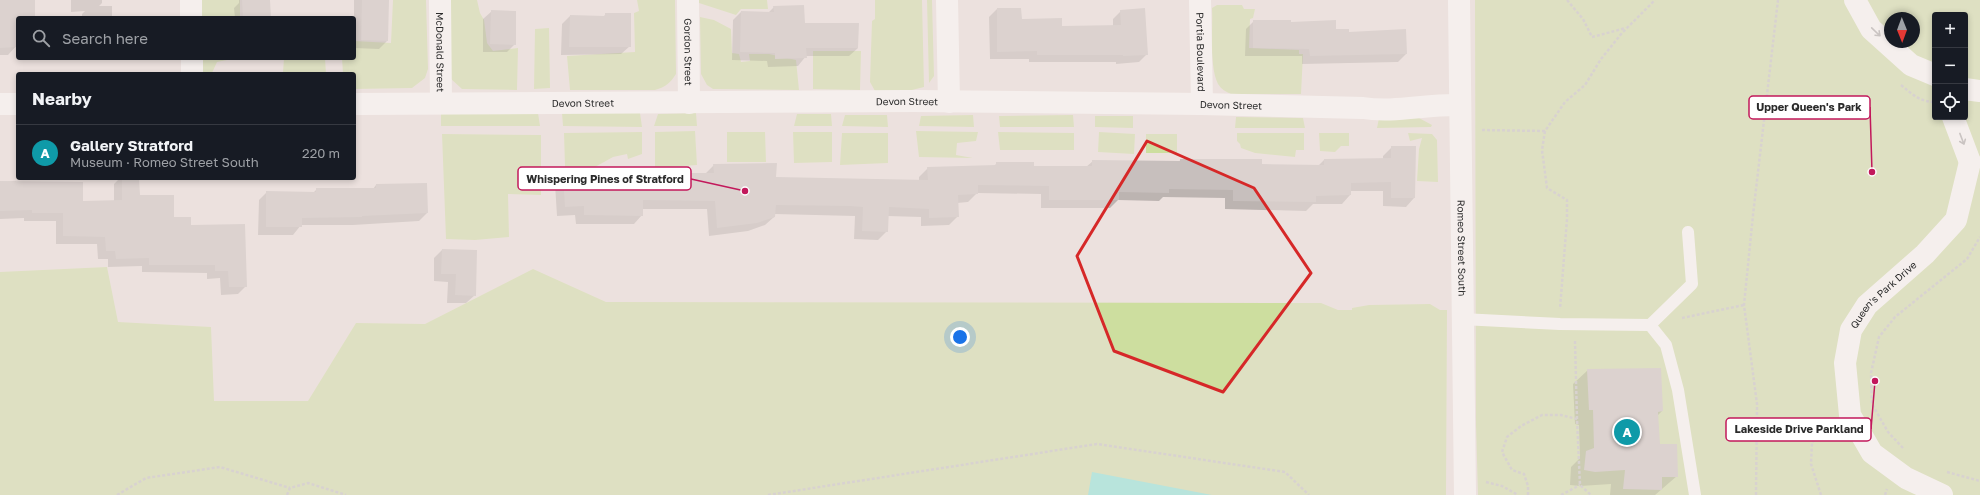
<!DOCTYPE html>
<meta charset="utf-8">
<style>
:root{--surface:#171b24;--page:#242831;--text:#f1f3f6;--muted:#9ea1a6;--line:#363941;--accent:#b45309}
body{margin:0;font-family:"Golos Text",sans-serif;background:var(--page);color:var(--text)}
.controls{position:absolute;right:12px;top:12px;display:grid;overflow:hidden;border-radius:4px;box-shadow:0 2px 6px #0003}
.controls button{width:36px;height:36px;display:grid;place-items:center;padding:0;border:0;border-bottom:1px solid var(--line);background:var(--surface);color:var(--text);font:20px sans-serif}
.compass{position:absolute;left:1884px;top:12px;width:36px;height:36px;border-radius:50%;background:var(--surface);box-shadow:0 2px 6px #0003;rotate:179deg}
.you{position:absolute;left:960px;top:337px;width:14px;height:14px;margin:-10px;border:3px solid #fff;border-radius:50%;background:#1a73e8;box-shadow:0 0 0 6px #1a73e833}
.badge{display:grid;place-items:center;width:26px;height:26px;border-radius:50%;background:var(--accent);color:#fff;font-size:13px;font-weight:700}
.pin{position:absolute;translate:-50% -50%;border:2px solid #fff;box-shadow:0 1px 4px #0006}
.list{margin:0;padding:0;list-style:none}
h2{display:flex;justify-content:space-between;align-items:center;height:52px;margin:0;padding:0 16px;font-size:17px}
h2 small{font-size:13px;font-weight:400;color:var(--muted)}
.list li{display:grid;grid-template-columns:26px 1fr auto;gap:12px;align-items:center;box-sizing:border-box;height:56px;padding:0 16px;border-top:1px solid var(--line)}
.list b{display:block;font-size:15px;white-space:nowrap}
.list p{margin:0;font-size:13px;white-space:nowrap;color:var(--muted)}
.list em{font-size:13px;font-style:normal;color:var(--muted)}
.icon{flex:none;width:22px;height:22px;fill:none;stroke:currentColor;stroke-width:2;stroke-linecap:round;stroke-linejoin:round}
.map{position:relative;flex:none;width:1980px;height:495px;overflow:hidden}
.search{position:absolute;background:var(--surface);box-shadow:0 2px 6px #0003;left:16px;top:16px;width:340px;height:44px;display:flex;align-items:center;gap:10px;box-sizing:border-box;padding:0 14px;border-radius:4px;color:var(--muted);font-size:15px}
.panel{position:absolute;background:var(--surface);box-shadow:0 2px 6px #0003;left:16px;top:72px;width:340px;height:108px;border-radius:4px}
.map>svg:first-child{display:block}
.green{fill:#cdde9f;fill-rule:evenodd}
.water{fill:#79e6d9}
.shadow{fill:#0003}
.building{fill:#c7bfbd}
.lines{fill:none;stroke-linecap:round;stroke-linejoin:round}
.path{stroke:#bfbfbf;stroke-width:2.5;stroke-dasharray:3 2;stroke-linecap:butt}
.lane{stroke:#fff;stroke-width:12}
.street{stroke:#fff;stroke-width:22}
.secondary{stroke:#fff;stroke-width:22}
.oneway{stroke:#a0a0a0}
.marked{fill:none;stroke:#d62828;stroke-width:3;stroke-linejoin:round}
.labels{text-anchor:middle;stroke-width:3;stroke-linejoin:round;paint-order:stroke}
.street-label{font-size:10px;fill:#2b2b2b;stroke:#fff}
.leader{fill:none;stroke:#c2185b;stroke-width:1.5}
.callout-dot{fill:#c2185b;stroke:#fff;stroke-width:1.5}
.callout{fill:#fff;stroke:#c2185b;stroke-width:1.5}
.callout-label{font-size:11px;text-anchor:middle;font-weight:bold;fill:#2b2b2b}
</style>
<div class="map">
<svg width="1980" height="495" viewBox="0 0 1980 495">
<rect width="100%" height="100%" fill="#ece1de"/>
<g class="green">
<polygon points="200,0 240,0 240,18 201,18"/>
<polygon points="393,0 426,0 428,69 425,78 412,88 354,89 354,74 343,74 342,58 354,58 354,41 391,43"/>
<polygon points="449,0 477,0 480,13 484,20 487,43 493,51 518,48 517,90 462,89 450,78"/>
<path d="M637,0h38l1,74c-6,9 -10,13 -21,16h-85l-3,-34 68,-4 -1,-39 5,-2z"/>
<polygon points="699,0 767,0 768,9 741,9 736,15 699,3"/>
<polygon points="875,0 922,0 924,87 912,90 875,91 870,82 872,21 875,19"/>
<polygon points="927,0 932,0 934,76 929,83"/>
<path d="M1475,0h505v495h-502l-2,-71zM1935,15h30v102h-30zM1890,18h24v24h-24z"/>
<path d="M1217,5h25l2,4h11l-2,9 -3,1 -1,29 50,2v4h4l-2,40h-70c-5,-2 -10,-5 -13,-10 -9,-18 -5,-55 -6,-76z"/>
<polygon points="700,17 714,20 731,29 732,53 739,54 741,62 750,61 749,54 769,54 796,60 799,90 713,89 707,85 701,74"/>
<polygon points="549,28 550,88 534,89 535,29"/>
<polygon points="813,51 861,51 860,90 813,89"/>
<polygon points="201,58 237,58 217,62 212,73 283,72 284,58 325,58 326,74 203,74"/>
<polygon points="441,112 538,113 540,126 441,126"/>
<polygon points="562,113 640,113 642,127 563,126"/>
<polygon points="696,113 697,126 654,126 658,114"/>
<polygon points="797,114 831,114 832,126 794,126"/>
<polygon points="845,115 887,115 888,127 842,126"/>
<polygon points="973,115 974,127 919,126 921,116"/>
<polygon points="1073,115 1074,127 1000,127 999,116"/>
<polygon points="1095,116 1133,116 1133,128 1095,127"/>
<polygon points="1236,117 1303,118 1305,128 1235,128"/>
<polygon points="1379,118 1419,118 1432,125 1431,127 1377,128"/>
<polygon points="695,131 697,165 655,168 655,132"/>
<polygon points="916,131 978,132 976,141 957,143 956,155 973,158 919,157"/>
<polygon points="642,132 642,154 628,159 627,154 613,157 595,167 565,167 564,133"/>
<polygon points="727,132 765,132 766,162 727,162"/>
<polygon points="793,132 832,132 832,162 794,163"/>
<polygon points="998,132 1074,133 1074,150 1000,150"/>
<polygon points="1099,132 1135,134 1134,154 1098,152"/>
<polygon points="842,133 888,133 888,163 840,165"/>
<polygon points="1237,133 1304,133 1304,150 1296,150 1295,157 1255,153 1241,148 1240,144 1237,141"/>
<polygon points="1319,133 1349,133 1349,146 1341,146 1335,152 1320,151"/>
<polygon points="1408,133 1432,134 1437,140 1438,182 1417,181 1419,149 1422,138 1410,141"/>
<polygon points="442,134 541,135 541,195 508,194 509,237 475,240 446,239"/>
<rect x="1146" y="134" width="31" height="19"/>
<polygon points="107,267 118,322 211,327 214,401 308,401 356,323 425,324 533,269 606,302 1321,303 1338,310 1352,310 1352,308 1369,305 1430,304 1440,310 1447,310 1446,495 0,495 0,272"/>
</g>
<polygon class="water" points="1092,472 1212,495 1088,495"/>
<g class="shadow">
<polygon points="0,0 34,0 34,18 18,18 18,44 8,55 0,55"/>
<polygon points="71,0 102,0 102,3 99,6 112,6 112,18 82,18 82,14 85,11 71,12"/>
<polygon points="239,0 269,0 270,18 235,18 234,8 239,3"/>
<polygon points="354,0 388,0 387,41 379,49 354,48"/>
<polygon points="774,7 804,24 858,48 849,56 806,56 798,66 768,67 767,61 732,60 733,20 741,12 768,13"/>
<polygon points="997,9 1021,20 1061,27 1113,26 1113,19 1121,11 1147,54 1139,62 1116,64 1116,62 1029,62 1029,59 990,59 989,17"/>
<polygon points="492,11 515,44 507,52 483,52 483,19"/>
<polygon points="606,14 630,46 621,54 561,55 562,24 570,16 603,17"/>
<polygon points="1254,21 1290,23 1348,33 1406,54 1398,62 1302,64 1302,56 1245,56 1246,29"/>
<polygon points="1392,147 1414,198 1406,207 1383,206 1383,191 1350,191 1350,195 1342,204 1313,204 1306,211 1225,209 1225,198 1163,197 1159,201 1118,200 1110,208 1041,208 1041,194 977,193 968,202 957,203 958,216 949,225 921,226 921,217 887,216 887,231 878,240 854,239 855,216 774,214 774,217 765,225 748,231 709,236 707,209 642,209 642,215 634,224 576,224 575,215 557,216 555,184 564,176 705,174 714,165 775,178 919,181 919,177 928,168 994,166 997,163 1033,167 1086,167 1093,161 1178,162 1181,160 1261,165 1318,166 1324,160 1383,159 1383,156"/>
<polygon points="120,178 138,178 139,196 173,218 190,226 246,286 238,294 221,295 220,278 207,279 207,273 142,272 142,266 108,267 108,259 98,259 97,244 56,244 56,221 24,221 24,218 0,219 0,182 16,181 16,183 82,202 114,201 114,184"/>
<polygon points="376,185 427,213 419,221 353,225 301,225 293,235 258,235 259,200 267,192 313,193 317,189 373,189"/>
<polygon points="442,250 475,295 466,303 447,303 448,282 434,281 434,258"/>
<polygon points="1588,370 1662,411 1657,416 1659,445 1677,476 1655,495 1610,495 1611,484 1580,486 1570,485 1571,467 1580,458 1579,425 1575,424 1573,384"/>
</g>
<g class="building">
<polygon points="0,0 35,0 35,18 18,18 17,47 0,48"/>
<polygon points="242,0 270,0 271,18 243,18"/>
<polygon points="362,0 389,0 388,41 361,40"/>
<polygon points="804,5 805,23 859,23 858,48 806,48 807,58 775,59 775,53 740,52 741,11 774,12 773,6"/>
<polygon points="997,8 1021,8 1022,19 1062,18 1062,26 1121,25 1120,10 1145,8 1148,55 1123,56 1123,55 1037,55 1037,51 997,52"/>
<polygon points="491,10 516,11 516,45 490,44"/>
<polygon points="605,13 631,13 631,47 569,47 570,15 605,16"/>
<polygon points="1253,20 1291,20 1291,22 1336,20 1336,29 1349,29 1349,32 1406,29 1407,54 1310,56 1309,49 1253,48"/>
<polygon points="1391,146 1416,146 1415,198 1391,198 1391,182 1351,183 1351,195 1316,196 1316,202 1233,201 1233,190 1169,189 1169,193 1119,192 1119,200 1049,200 1049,186 978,185 978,194 958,195 959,217 929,218 929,209 889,207 888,232 862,231 863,207 850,206 776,205 775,217 757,223 717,228 715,201 643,200 643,216 584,215 584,206 565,207 563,175 614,173 714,173 713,164 777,163 776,177 928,180 927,167 996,165 996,162 1034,162 1034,166 1092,166 1092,160 1180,161 1180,159 1262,159 1262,164 1324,165 1324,159 1391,158"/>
<polygon points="122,178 139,178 140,195 174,195 174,217 191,217 191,225 245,224 247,287 229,287 228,271 215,271 215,265 149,265 149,258 116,259 115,251 106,251 105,237 63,236 63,213 32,213 32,210 0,211 0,181 83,182 83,201 122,200"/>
<polygon points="427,183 428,213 362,216 362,217 302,218 302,227 266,227 266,191 316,192 316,188 376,188 376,184"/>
<polygon points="442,249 477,250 476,296 455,295 456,274 441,274"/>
<polygon points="1661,368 1663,411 1658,412 1660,444 1677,444 1678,477 1662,477 1662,490 1623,489 1625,470 1595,472 1584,470 1586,451 1594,448 1593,410 1589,410 1587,369"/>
</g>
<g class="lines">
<g class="path">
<polyline points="1567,0 1583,19 1592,37 1626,28"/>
<path d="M1901,85c11,9 19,17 34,17"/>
<polyline points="1482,130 1545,131 1565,102 1585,85 1601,59 1622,33 1655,0"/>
<polyline points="1545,131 1542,150 1547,188 1567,200 1567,219 1560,309"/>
<polyline points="1682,318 1744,305"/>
<polyline points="1575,341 1577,419 1580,485 1591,495"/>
<polyline points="1903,448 1888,432 1872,404 1871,373 1879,337 1895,317 1967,259 1980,237"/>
<polyline points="1947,472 1980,481"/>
<polyline points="1486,482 1502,486 1518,495"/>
<polyline points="117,495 146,478 220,467 290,488"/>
<polyline points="287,495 290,488 308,483 346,495"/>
<polyline points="768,495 1097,444 1285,472 1309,495"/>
<polyline points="1528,495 1528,486 1524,474 1512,470 1502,452 1507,437 1521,426 1542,415 1561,415 1577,419"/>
<polyline points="1561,495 1580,485"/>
<polyline points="1756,495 1757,404 1744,305 1753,215 1778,0"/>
<polyline points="1821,495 1811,464 1812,442 1833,428"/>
<polyline points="1885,495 1887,489"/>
</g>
<g class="lane">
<polyline points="1462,319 1560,324 1650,325 1692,284 1688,232"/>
<polyline points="1650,325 1666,345 1678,390 1695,495"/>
</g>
<g class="street">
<path id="s1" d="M440,0l1,103"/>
<path id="s2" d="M688,0l1,103"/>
<polyline points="947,0 949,102"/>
<path id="s3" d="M1200,0l2,104"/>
<polyline points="1855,0 1871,29 1911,65 1935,75"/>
<polyline points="1965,89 1980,91"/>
<polyline points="1953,117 1970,162"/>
<path id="s4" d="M1942,495l-36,-17 -34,-25 -22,-38 -5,-52 6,-33 16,-25 58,-51 31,-34 14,-58"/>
</g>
<g class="secondary">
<polyline points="191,0 191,18"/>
<path id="s5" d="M1459,0l6,495"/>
<polyline points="192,58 192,74"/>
<polyline points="0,104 18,104"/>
<path id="s6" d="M354,104l560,-3 288,3 161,4c31,5 64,-4 96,-3"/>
</g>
</g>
<defs><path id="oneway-shaft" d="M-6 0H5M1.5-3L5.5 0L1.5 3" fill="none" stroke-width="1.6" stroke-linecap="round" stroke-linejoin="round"/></defs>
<g class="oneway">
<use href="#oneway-shaft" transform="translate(1876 32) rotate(44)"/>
<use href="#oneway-shaft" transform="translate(1962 139) rotate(69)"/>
</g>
<path d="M0 0H1980V495H0ZM1147,141l107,47 57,85 -88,119 -109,-41 -37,-95z" fill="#ece1de" fill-opacity=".55" fill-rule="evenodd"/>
<path class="marked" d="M1147,141l107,47 57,85 -88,119 -109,-41 -37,-95z"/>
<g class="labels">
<g class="street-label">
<text dy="4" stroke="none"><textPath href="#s1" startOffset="52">McDonald Street</textPath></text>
<text dy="4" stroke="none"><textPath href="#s2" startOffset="52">Gordon Street</textPath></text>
<text dy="4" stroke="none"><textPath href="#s3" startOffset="52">Portia Boulevard</textPath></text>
<text dy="4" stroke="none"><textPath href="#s6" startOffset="553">Devon Street</textPath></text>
<text dy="4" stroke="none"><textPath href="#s6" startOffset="229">Devon Street</textPath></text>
<text dy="4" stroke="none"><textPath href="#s6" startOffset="877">Devon Street</textPath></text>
<text dy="4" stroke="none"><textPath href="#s5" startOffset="248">Romeo Street South</textPath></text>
<text dy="4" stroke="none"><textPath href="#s4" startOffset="260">Queen's Park Drive</textPath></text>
</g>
</g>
<path class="leader" d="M1872 172L1870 107M745 191L691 179M1875 381L1871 429"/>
<g class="callout-dot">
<circle cx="1872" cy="172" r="4"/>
<circle cx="745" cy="191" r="4"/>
<circle cx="1875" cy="381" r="4"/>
</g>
<g class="callout">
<rect x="1749" y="96" width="121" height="23" rx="4"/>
<rect x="518" y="167" width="173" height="23" rx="4"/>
<rect x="1726" y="418" width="145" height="23" rx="4"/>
</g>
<g class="callout-label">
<text x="1809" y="111">Upper Queen's Park</text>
<text x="605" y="183">Whispering Pines of Stratford</text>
<text x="1799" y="433">Lakeside Drive Parkland</text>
</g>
</svg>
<div class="controls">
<button>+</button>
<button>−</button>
<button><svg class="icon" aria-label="locate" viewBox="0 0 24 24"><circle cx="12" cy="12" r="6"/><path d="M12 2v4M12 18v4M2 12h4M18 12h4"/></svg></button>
</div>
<svg class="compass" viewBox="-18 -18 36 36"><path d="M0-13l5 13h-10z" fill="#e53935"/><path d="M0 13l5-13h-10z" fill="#9ea1a6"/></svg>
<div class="you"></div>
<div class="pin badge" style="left:1627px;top:432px;background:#0f9aa8">A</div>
<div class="search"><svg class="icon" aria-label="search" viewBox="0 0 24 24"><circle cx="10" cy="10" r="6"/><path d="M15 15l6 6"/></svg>Search here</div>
<section class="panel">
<h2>Nearby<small></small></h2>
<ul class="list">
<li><span class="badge" style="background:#0f9aa8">A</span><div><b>Gallery Stratford</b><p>Museum · Romeo Street South</p></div><em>220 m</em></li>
</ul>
</section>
</div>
